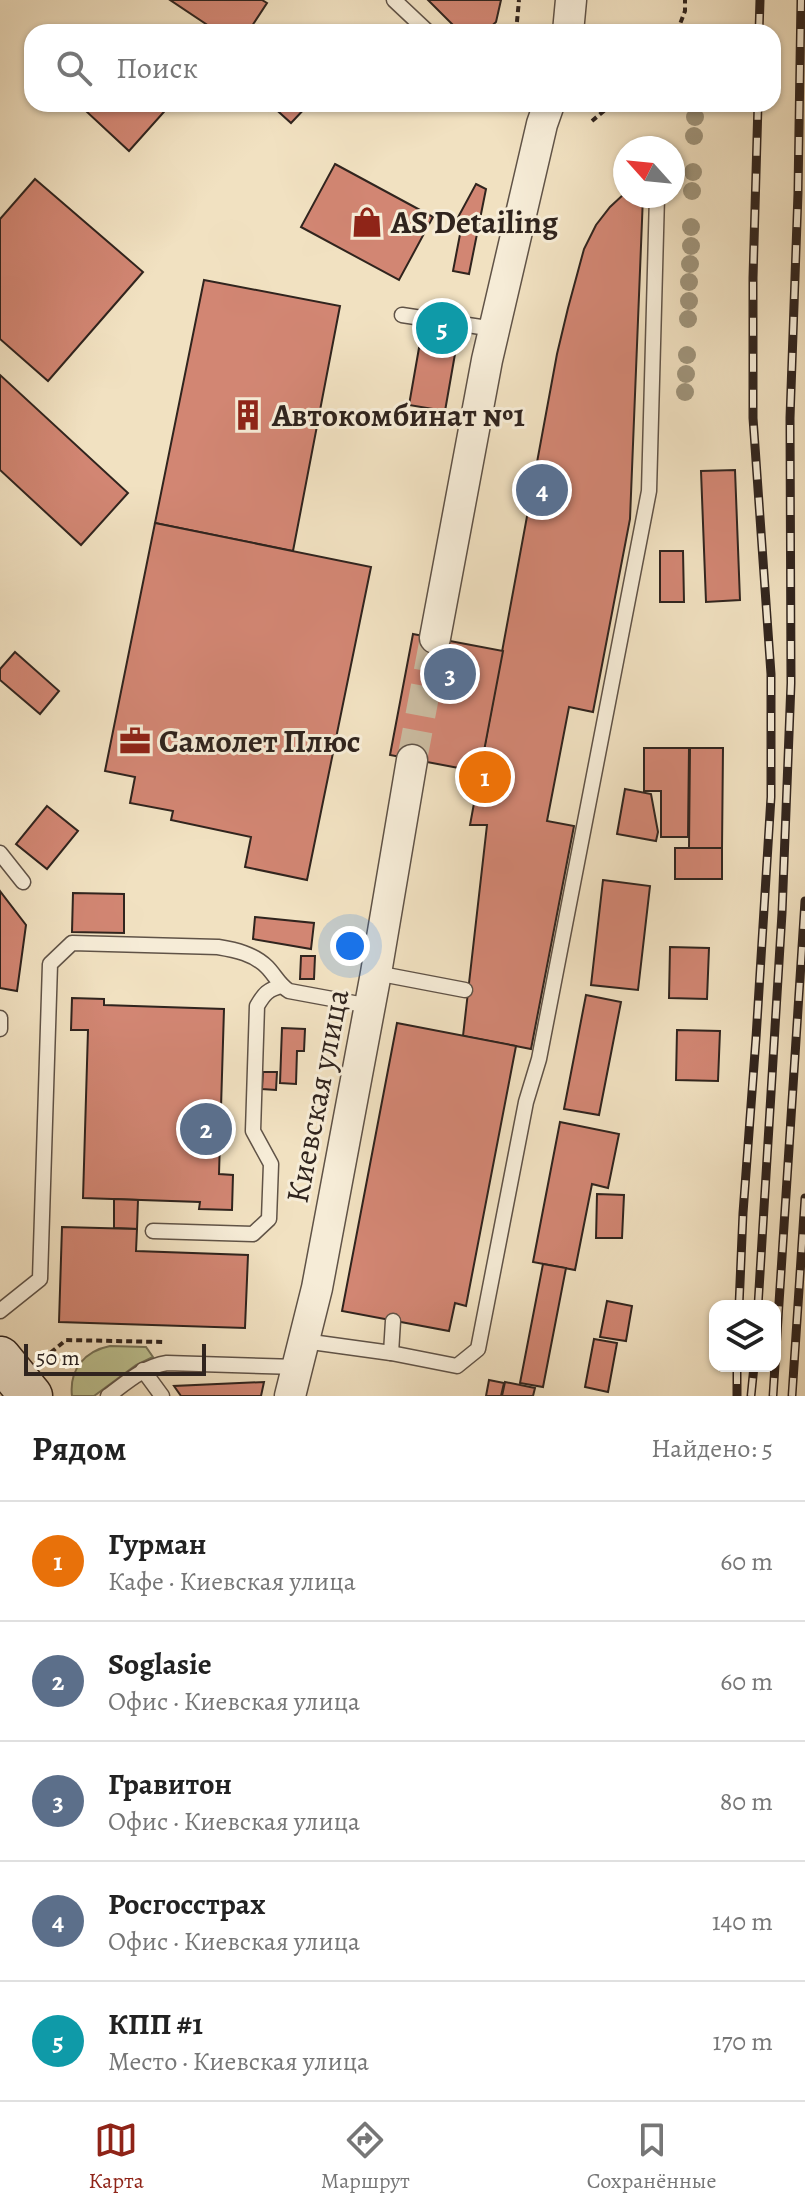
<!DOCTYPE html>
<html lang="ru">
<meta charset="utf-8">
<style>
:root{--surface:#fff;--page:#f2f2f2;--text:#222;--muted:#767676;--line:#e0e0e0;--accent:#8f2418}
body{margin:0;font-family:Alegreya,serif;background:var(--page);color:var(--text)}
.controls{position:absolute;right:24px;bottom:24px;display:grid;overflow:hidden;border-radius:16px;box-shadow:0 2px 6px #0004}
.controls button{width:72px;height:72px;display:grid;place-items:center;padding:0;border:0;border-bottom:2px solid var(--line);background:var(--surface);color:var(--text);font:40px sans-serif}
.compass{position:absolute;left:613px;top:136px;width:72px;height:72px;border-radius:50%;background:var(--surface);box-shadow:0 2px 6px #0004;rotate:297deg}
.scale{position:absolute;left:24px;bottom:20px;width:182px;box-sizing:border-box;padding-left:8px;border:4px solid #30241e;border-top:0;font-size:22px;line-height:28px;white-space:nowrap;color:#30241e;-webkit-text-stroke:6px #f6ecd7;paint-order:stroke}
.you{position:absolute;left:350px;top:946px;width:28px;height:28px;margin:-20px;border:6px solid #fff;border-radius:50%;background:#1a73e8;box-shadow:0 0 0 12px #1a73e833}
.badge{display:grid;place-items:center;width:52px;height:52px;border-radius:50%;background:var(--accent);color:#fff;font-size:26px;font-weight:700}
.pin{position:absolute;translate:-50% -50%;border:4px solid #fff;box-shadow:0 2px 8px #0006}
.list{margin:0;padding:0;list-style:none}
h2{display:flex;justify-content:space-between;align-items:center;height:104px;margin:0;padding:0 32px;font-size:34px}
h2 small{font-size:26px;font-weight:400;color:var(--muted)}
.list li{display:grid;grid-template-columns:52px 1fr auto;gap:24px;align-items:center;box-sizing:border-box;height:120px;padding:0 32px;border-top:2px solid var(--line)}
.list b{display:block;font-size:30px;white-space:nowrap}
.list p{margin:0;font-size:26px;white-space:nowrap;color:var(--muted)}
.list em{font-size:26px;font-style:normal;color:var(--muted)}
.icon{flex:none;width:44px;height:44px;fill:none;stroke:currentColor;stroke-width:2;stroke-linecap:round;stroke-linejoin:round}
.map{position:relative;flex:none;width:805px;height:1396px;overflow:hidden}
.search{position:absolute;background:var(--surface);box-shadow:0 2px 6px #0004;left:24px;right:24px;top:24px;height:88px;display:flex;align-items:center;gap:20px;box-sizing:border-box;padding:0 28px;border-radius:24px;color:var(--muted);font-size:30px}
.sheet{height:704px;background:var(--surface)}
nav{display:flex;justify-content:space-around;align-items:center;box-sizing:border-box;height:112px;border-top:2px solid var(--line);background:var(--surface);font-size:22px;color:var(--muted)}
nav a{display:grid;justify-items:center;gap:4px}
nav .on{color:var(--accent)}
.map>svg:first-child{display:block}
.green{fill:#bdc291;stroke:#767358;stroke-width:2}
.building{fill:#d28673;stroke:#30241e;stroke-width:2}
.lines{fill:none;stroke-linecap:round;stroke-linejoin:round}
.street-tunnel{stroke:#cabba0;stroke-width:30;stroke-dasharray:30 15;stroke-linecap:butt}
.lane-casing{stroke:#605347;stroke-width:17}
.street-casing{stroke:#605347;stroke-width:33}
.secondary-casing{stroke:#30241e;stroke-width:45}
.path{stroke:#30241e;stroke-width:4;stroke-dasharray:6 4;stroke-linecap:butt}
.lane{stroke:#f6ecd7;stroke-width:14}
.street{stroke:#f6ecd7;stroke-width:30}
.secondary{stroke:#f6ecd7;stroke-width:42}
.rail-casing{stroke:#30241e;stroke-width:9}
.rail{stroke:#f6ecd7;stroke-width:6;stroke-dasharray:18;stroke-linecap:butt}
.tree{fill:#9e937a}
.labels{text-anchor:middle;stroke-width:6;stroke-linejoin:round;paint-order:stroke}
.poi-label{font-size:32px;font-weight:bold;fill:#30241e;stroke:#f6ecd7;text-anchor:start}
.street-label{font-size:32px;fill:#30241e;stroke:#f6ecd7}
</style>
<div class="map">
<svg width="805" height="1396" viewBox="0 0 805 1396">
<rect width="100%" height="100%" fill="#f1e1c1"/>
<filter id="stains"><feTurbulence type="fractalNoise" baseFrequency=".0025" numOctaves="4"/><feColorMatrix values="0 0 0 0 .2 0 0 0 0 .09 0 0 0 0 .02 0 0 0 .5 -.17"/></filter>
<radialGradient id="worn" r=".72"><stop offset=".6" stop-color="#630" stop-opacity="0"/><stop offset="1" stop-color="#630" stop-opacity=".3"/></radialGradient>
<path class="green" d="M110,1346l36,1 7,10 -17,8 -42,31h-22c-3,-27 13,-45 38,-50z"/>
<g class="building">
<polygon points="170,0 262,0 267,3 248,32 218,32"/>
<polygon points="428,0 501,0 496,22 485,32 459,31"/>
<polygon points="94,104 171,104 129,151 87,112"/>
<polygon points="270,104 309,104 291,123"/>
<polygon points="335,164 433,217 399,280 301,227"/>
<polygon points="35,179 143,272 48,381 0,339 0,219"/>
<polygon points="476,184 486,189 469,274 453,271 462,224 456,221"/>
<polygon points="625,193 625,196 643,196 630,519 593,712 569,707 547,821 574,826 531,1049 463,1036 487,825 470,825 557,354 568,308 584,249 596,225 610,207"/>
<polygon points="204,280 340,306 293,551 155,523"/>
<polygon points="419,348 455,354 445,411 409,405"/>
<polygon points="0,375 128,493 81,545 0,470"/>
<polygon points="735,470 740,600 706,602 701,471"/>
<polygon points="155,523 371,567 307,880 245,867 251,837 171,820 173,811 130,803 135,777 105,771"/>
<polygon points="660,551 683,551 684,602 660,602"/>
<polygon points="413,634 503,651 480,772 390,755"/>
<polygon points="15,652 59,691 40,714 0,680 0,669"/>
<polygon points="644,748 689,748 688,837 661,837 661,791 644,791"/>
<polygon points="690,748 723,748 722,848 689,848"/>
<polygon points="625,789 651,794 658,832 656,841 617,834"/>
<polygon points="47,806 78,831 47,869 16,844"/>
<rect x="675" y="848" width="47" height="31"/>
<polygon points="603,880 650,886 638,990 591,985"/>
<polygon points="0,891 26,925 17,991 0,988"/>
<polygon points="73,893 124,894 124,933 72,932"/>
<polygon points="255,917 314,923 311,949 253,939"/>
<polygon points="670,947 709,948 707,999 669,998"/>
<polygon points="301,956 315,956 314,979 300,979"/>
<polygon points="586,995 621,1002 599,1115 564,1109"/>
<polygon points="72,998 104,999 104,1005 224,1009 219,1174 233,1175 232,1210 199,1209 200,1202 83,1198 88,1030 71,1030"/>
<polygon points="397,1023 516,1046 466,1306 455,1303 449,1331 342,1311"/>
<polygon points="282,1028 305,1029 304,1051 297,1051 296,1084 280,1083"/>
<polygon points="677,1030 720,1031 718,1081 676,1080"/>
<polygon points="263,1072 277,1072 276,1090 262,1089"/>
<polygon points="560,1122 619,1134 608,1188 592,1184 575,1270 533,1262"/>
<polygon points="597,1194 624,1195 622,1238 596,1238"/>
<polygon points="114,1199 138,1200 137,1229 114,1228"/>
<polygon points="62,1227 137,1229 136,1251 248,1255 245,1328 59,1322"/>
<polygon points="543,1264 566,1268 543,1387 520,1383"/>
<polygon points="607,1301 632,1306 626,1341 600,1337"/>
<polygon points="594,1339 617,1343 608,1392 585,1387"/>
<polygon points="489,1380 504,1383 501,1396 486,1396"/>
<polygon points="264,1382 261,1396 181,1396 174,1386"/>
<polygon points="505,1382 535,1388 533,1396 502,1396"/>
</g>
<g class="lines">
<polyline class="street-tunnel" points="412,760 435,638"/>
<defs>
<g id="lane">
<polyline points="394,0 428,32"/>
<polyline points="402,315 494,329"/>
<polyline points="0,853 23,882"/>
<polyline points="376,973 465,990"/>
<polyline points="0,1018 0,1029"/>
<path d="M153,1231l100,3 16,-15 2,-55 -18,-33 4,-125c7,-12 11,-17 25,-20"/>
<path d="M0,1311l40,-32 10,-315 22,-21 146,4c18,3 36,7 49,20 8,8 12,18 22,24l81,15"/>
<polyline points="304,1341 391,1353 393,1321"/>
<polyline points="391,1353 457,1366 478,1349 526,1102 539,1059 649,491 657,196"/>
<polyline points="143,1370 162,1396"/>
<path d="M108,1396c19,-14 35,-29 59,-33l130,4"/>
</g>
<g id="street">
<polyline points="568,32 571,0"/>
<polyline points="435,638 487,360 542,124 549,104"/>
<polyline points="290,1396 317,1288 376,973 412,760"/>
</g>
<polyline id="secondary" points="0,1358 31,1396"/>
</defs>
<use href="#lane" class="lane-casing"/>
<use href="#street" class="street-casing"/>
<use href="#secondary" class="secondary-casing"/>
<g class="path">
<polyline points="516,32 519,0"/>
<polyline points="677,32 685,11 685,0"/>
<polyline points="592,121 612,104"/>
<polyline points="43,1359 66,1340 163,1342"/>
</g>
<use href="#lane" class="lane"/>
<use href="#street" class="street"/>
<use href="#secondary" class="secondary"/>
<defs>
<g id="rail">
<polyline points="759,32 760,0"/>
<polyline points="739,1306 743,1213 756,1038 771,797 771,674 753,418 753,278 758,104"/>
<polyline points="758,1306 782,913 791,683 790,418 798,193 801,0"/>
<polyline points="737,1366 737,1396"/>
<polyline points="751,1396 754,1366"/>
<polyline points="773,1396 805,901"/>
<polyline points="792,1396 805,1198"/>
</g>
</defs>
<use href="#rail" class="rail-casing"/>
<use href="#rail" class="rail"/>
</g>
<g class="tree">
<circle cx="695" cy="117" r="9"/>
<circle cx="694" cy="136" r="9"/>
<circle cx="693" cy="172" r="9"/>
<circle cx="692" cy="191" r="9"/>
<circle cx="691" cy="227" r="9"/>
<circle cx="691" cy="246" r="9"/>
<circle cx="690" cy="264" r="9"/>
<circle cx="689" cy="282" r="9"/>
<circle cx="689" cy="301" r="9"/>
<circle cx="688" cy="319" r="9"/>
<circle cx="687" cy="355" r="9"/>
<circle cx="686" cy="374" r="9"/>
<circle cx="685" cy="392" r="9"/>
</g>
<defs>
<symbol id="shop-bare" viewBox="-9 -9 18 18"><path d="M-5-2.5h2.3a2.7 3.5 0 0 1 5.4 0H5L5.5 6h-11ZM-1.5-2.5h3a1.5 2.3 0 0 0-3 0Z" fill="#8f2418" stroke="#f6ecd7" stroke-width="2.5" paint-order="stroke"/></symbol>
<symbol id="building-bare" viewBox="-9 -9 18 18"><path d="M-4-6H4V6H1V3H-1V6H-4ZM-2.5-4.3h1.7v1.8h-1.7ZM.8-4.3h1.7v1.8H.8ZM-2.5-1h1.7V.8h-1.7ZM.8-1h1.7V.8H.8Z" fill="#8f2418" stroke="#f6ecd7" stroke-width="2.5" paint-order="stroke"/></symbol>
<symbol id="office-bare" viewBox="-9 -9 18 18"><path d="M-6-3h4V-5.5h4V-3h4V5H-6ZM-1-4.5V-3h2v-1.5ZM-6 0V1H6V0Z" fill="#8f2418" stroke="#f6ecd7" stroke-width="2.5" paint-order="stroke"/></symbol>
</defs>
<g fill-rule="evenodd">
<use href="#shop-bare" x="345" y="200" width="44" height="44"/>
<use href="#building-bare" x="226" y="393" width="44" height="44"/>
<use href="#office-bare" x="113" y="719" width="44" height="44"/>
</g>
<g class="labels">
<g class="poi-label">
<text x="391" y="233">AS Detailing</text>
<text x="272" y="426">Автокомбинат №1</text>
<text x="159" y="752">Самолет Плюс</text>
</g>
<g class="street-label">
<text transform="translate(317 1096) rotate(-79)" y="11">Киевская улица</text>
</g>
</g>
<rect width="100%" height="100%" filter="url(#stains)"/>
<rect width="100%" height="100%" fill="url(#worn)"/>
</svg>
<div class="controls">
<button><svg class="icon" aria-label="layers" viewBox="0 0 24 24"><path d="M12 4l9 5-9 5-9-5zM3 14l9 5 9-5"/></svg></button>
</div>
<svg class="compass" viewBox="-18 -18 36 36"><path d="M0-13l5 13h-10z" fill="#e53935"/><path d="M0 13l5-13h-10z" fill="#767676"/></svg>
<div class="scale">50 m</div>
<div class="you"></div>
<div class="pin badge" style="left:485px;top:777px;background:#e8710a">1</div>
<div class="pin badge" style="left:206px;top:1129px;background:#5c6f8a">2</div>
<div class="pin badge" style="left:450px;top:674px;background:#5c6f8a">3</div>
<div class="pin badge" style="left:542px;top:490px;background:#5c6f8a">4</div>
<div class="pin badge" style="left:442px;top:328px;background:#0f9aa8">5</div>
<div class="search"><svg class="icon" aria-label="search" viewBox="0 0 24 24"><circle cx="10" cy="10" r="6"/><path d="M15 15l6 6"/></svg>Поиск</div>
</div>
<section class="sheet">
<h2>Рядом<small>Найдено: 5</small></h2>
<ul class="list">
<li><span class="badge" style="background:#e8710a">1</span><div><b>Гурман</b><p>Кафе · Киевская улица</p></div><em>60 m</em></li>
<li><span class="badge" style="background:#5c6f8a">2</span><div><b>Soglasie</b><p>Офис · Киевская улица</p></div><em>60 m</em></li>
<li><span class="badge" style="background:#5c6f8a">3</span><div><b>Гравитон</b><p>Офис · Киевская улица</p></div><em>80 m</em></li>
<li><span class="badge" style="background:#5c6f8a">4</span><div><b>Росгосстрах</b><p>Офис · Киевская улица</p></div><em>140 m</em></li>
<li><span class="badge" style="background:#0f9aa8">5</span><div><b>КПП #1</b><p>Место · Киевская улица</p></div><em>170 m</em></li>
</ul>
</section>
<nav>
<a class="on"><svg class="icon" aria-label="map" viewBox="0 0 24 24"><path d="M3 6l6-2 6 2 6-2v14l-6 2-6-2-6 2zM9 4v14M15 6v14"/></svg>Карта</a>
<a><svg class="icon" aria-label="directions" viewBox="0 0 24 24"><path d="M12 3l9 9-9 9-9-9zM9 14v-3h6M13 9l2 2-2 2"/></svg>Маршрут</a>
<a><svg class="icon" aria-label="saved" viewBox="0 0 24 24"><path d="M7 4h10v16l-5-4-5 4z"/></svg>Сохранённые</a>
</nav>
